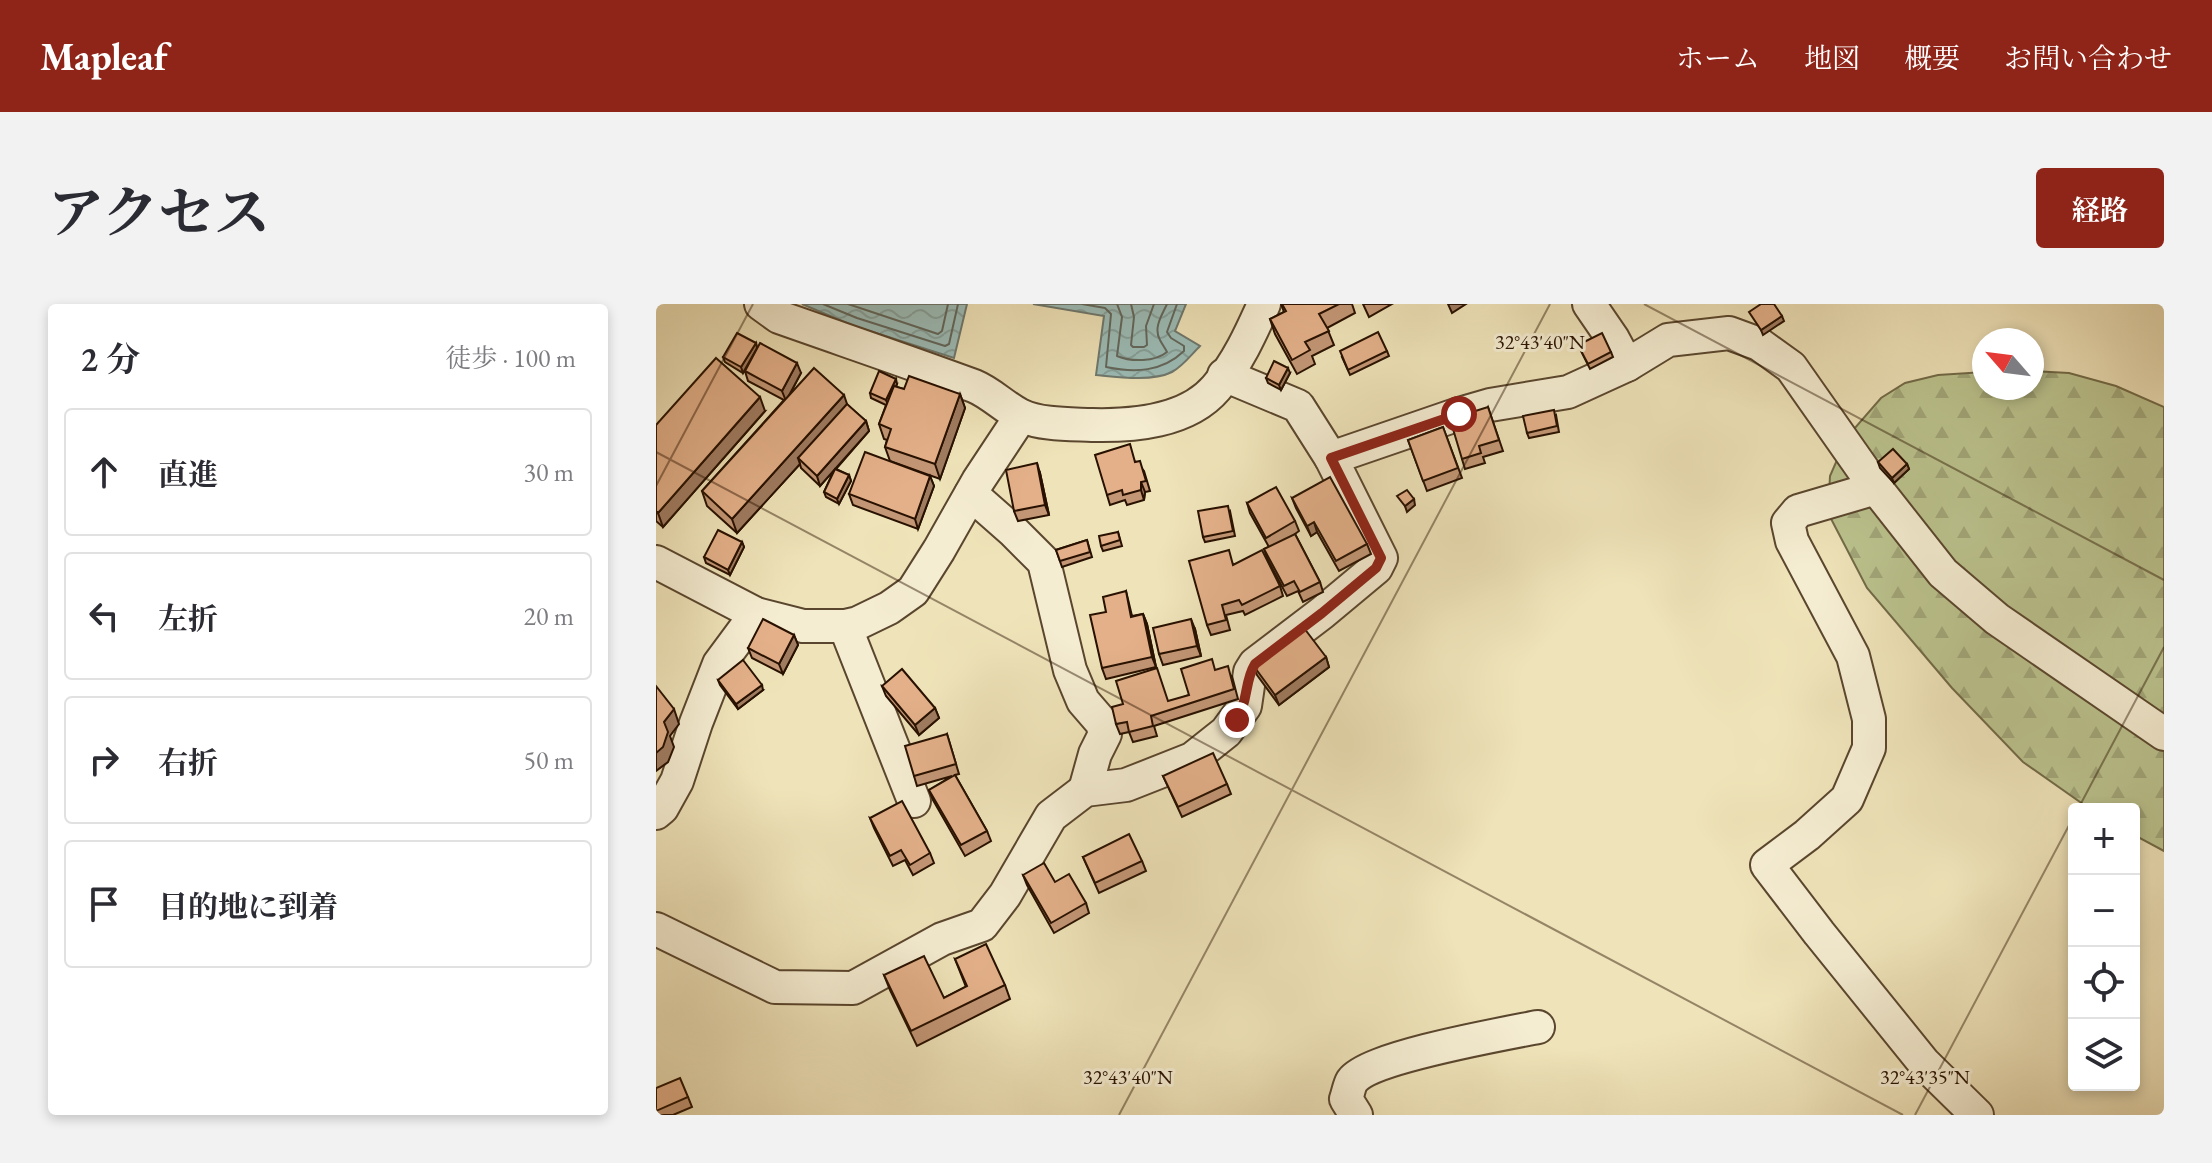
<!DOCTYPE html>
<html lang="ja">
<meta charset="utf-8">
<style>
:root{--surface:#fff;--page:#f2f2f3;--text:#2b2b33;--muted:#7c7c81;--line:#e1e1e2;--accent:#8f2418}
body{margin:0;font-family:"EB Garamond","Noto Serif JP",serif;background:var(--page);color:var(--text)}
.controls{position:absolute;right:24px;bottom:24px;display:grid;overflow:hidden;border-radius:8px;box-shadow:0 4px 12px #0003}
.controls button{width:72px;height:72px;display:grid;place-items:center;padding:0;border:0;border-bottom:2px solid var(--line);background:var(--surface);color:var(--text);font:40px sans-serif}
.compass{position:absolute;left:1316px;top:24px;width:72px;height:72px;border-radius:50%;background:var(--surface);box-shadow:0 4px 12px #0003;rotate:298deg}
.stop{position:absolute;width:24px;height:24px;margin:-18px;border:6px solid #8f2418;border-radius:50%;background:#fff}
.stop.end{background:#8f2418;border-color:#fff;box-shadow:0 2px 8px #0008}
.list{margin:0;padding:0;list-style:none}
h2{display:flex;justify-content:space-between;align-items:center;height:104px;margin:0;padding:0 32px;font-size:34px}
h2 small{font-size:26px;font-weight:400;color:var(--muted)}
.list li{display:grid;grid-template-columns:52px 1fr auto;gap:24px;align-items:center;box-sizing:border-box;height:128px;margin:0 16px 16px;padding:0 16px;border:2px solid var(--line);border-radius:8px}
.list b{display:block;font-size:30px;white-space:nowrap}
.list em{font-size:26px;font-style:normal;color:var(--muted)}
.icon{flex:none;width:44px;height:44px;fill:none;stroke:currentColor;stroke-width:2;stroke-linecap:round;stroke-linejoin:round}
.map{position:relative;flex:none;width:1508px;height:811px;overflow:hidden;border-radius:8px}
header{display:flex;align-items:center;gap:48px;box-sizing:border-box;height:112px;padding:0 40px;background:var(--accent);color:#fff}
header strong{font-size:38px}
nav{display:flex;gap:44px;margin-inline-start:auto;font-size:28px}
.intro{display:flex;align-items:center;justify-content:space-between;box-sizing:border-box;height:192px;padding:0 48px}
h1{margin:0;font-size:56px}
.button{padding:20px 36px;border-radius:8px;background:var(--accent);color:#fff;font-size:28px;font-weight:700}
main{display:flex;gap:48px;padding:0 48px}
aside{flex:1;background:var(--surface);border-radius:8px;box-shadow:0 4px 12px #0003}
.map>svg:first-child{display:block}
.forest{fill:url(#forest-firs);stroke:#726a47;stroke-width:2}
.water{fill:url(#water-waves);stroke:#6e786e;stroke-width:2}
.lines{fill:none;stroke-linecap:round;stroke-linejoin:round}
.shore{stroke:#62675c;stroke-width:2}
.street-casing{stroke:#5a462e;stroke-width:36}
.street{stroke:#f5edd2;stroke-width:32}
.wall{fill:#c39776;stroke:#281100;stroke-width:2}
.shaded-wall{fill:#9f7b60;stroke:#281100;stroke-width:2}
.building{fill:#e3b089;stroke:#281100;stroke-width:2}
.route{stroke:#8f2418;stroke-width:10}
.ticks{fill:none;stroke:#281100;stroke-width:2;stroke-opacity:0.45}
.ticks-label{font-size:20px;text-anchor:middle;fill:#281100;stroke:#f5edd2;stroke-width:6;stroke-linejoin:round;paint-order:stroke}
</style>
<header>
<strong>Mapleaf</strong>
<nav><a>ホーム</a><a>地図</a><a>概要</a><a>お問い合わせ</a></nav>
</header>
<div class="intro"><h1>アクセス</h1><a class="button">経路</a></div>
<main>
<aside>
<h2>2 分<small>徒歩 · 100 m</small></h2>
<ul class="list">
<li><svg class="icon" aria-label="ahead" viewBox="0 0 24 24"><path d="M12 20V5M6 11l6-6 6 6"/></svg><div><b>直進</b></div><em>30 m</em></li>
<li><svg class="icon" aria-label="left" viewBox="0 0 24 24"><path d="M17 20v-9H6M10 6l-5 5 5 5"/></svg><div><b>左折</b></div><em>20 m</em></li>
<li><svg class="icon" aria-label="right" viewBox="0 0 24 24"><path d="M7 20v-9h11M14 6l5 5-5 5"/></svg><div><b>右折</b></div><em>50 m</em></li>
<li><svg class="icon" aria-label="arrive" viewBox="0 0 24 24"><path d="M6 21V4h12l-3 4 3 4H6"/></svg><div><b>目的地に到着</b></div></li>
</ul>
</aside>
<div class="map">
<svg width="1508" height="811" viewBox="0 0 1508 811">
<defs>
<pattern id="forest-firs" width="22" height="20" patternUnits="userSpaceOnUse" patternTransform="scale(2)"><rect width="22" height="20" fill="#bbc38e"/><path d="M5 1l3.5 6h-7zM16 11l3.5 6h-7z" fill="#a1a679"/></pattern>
<pattern id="water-waves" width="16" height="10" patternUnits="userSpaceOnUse" patternTransform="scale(2)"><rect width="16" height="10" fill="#9cbdb8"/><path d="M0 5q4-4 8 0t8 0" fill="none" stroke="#86a19c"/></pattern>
</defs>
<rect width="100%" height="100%" fill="#efe3b9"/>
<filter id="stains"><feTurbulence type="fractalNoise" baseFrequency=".0025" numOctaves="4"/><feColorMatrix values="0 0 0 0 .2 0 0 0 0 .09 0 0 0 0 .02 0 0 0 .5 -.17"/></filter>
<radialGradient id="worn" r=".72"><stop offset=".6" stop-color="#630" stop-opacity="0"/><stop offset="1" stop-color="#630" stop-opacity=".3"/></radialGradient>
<polygon class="forest" points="1376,67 1413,69 1460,82 1508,103 1508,547 1478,531 1478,505 1434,505 1367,458 1296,384 1211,284 1172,209 1174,172 1191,133 1225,94 1249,79 1282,71 1328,68 1328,84 1376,84"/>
<g class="water">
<polygon points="146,0 311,0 298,54 198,22"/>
<path d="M377,0h153l-11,27 25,15c-9,9 -17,20 -28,26 -20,10 -55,5 -76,3l8,-59z"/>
</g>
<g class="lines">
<g class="shore">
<polyline points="167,0 201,14 289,42 293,40 302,0"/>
<polyline points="192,0 282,30 286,27 292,0"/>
<path d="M426,0l23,4 6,6 -5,53c29,6 56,5 78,-16v-5l-13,-8 -4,-6 10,-28"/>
<path d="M461,0l5,13 -5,39c14,6 38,6 50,-4 -2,-4 -5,-8 -7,-12 -7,-12 2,-25 7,-36"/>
<polyline points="475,0 478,13 475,41 477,43 488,43 491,41 490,22 498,0"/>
</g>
<defs>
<g id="street">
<path d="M105,0l18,13c65,23 130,45 195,69 17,7 30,21 46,29 21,10 49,9 72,10 41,1 95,-3 124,-37 21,-24 35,-55 48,-84"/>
<polyline points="933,0 957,35 971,61"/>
<polyline points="568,71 642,102 675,154"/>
<polyline points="1220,184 1142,207 1132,219 1136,237 1197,352 1213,415 1213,444 1191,495 1151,531 1111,561 1163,629 1268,759 1321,811"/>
<polyline points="315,190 357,227 388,258 414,366 427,397 446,419 449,430 439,450 429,486"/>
<polyline points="0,258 100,310 147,322 189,322 202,319 233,304 257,287 283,246 322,177 365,112"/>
<polyline points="189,322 258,497"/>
<polyline points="0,509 6,504 21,477 40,419 63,360 100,310"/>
<polyline points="0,625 119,683 197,684 286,635 326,621 349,591 395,512 429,486 470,481 536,455 570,428 589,402 594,368 599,360 666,309 720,264 725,254 675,154 803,110 834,101 912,88 971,61 1012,36 1073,29 1103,40 1135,63 1220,184 1287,269 1341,315 1508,430"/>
<path d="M700,811l-10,-16c2,-5 3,-13 6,-18 18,-24 151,-47 186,-54"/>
</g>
</defs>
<use href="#street" class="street-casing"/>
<use href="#street" class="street"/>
</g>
<g class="wall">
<polygon points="625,0 696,0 699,9 671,24 678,41 656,52 659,60 641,70 619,30 614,15 628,8"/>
<polygon points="707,0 736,0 713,13"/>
<polygon points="100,39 101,44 145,69 134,90 191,101 210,117 213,127 180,165 193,171 195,177 183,200 170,193 168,188 178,166 164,182 145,164 144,160 81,229 51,202 46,187 128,96 92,77 89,67 96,54 87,69 69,58 67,53"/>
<polygon points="922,41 955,48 957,53 934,65"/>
<polygon points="731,47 733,52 694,71 686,53"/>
<polygon points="634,69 625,86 612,79 610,74"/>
<polygon points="241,80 240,83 248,85 304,90 309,104 284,175 234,157 229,143 231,136 228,135 223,120 230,101 215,94 214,89"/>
<polygon points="832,103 847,147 827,153 829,159 809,165 806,155"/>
<polygon points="109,107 7,223 0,217 0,121"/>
<polygon points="900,111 903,128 873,134 871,129"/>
<polygon points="787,123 806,174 771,187 752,136"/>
<polygon points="480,158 488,167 494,187 489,188 488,196 471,201 469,196 454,201 451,191"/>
<polygon points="1222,158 1251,160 1253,165 1238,179 1224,164"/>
<polygon points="384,169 393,211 362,217 358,207"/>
<polygon points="274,172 278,182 262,225 197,201 193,190"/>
<polygon points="636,194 711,240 715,250 683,267 661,228 655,232 640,204"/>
<polygon points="591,199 639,217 643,227 639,230 664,278 667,288 647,298 642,287 631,292 612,256 608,245 613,243 594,209"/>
<polygon points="574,207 579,232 549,238 547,233"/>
<polygon points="462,228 466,242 447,247 445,242"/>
<polygon points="431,236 436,253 406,263 400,246"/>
<polygon points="86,238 88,243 74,271 50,259 48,253"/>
<polygon points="578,260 624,282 627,292 589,311 587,307 570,311 574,326 555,331 551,321"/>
<polygon points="470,287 476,312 487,310 491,320 500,363 450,375 446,364 450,308"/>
<polygon points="539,325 545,352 507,361 503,350"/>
<polygon points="138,331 142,341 127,370 96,354 92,344"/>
<polygon points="670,353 673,363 623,401 601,371 597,361"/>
<polygon points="560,366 576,372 582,395 498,422 501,432 477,438 473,428 464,430 460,420 533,391"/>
<polygon points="62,376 107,386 82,405 64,381"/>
<polygon points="226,382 279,404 283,414 263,431 230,392"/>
<polygon points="291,430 303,470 299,471 331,527 335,537 309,552 277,496 273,486 296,472 261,482 258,472"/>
<polygon points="507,472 571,480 575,490 526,513"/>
<polygon points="214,514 274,549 278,559 257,571 249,556 237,562 218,524"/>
<polygon points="427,553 486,557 490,567 443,589"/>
<polygon points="367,571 399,578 430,599 433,609 398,629 371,581"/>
<polygon points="299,655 349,681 354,695 261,742 234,686 228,671 288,694 310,683"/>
<polygon points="0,784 32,793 36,803 17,811 0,811"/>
</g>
<g class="shaded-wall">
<polygon points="792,0 810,0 796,9"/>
<polygon points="1126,12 1128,17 1107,31 1105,26"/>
<polygon points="100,39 101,44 87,69 85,63"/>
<polygon points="141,59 145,69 130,97 126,87"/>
<polygon points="632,64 634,69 625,86 623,81"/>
<polygon points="240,75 241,80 232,101 230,96"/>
<polygon points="304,90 309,104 284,175 279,160"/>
<polygon points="188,91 193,106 142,154 144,160 81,229 76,215"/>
<polygon points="104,93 109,107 7,223 2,209"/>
<polygon points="210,117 213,127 164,182 161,172"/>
<polygon points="381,159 384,169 393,211 389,201"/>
<polygon points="1251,160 1253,165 1238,179 1236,174"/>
<polygon points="193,171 195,177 183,200 181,195"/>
<polygon points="274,172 278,182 262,225 259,215"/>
<polygon points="485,178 489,188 488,196 485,186"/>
<polygon points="758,195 759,201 751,208 749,202"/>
<polygon points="658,218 661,228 655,232 651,222"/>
<polygon points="86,238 88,243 74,271 72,266"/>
<polygon points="487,310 491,320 500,363 496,353"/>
<polygon points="535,315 539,325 545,352 541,342"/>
<polygon points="138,331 142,341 127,370 123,360"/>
<polygon points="670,353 673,363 623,401 619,391"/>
<polygon points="106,381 107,386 82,405 80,400"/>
<polygon points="279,404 283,414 263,431 259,421"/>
<polygon points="18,405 23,420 14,432 18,443 12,458 0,467 0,449 8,418"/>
</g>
<g class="building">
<polygon points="626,0 683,0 663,10 673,27 649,38 654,46 636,56 614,15 630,7"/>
<polygon points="1105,0 1118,0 1126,12 1105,26 1093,8"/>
<polygon points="722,28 731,47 692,66 684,47"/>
<polygon points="81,29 100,39 85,63 67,53"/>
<polygon points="946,29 955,48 932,60 922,41"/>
<polygon points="104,39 141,59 126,87 89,67"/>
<polygon points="60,54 104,93 2,209 0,207 0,121"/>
<polygon points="618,57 632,64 623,81 610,74"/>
<polygon points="158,64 188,91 76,215 46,187"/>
<polygon points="223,67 240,75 230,96 214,89"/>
<polygon points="253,72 304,90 279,160 229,143 235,125 223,120 238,82 248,85"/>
<polygon points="191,100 210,117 161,172 142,154"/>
<polygon points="832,103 843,136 823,142 825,149 806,155 794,115"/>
<polygon points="898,106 901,122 871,129 867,112"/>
<polygon points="787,123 802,164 767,177 752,136"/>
<polygon points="474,140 479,158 484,157 490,177 485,178 485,186 467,191 466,186 451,191 439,151"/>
<polygon points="1237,145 1251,160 1236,174 1222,158"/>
<polygon points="209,148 274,172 259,215 193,190"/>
<polygon points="381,159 389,201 358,207 350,166"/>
<polygon points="179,165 193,171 181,195 168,188"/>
<polygon points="674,173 711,240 680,257 658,218 651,222 636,194"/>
<polygon points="620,183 639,217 610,234 591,199"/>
<polygon points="751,186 758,195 749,202 741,192"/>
<polygon points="572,202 577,227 547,233 542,207"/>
<polygon points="62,226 86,238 72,266 48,253"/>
<polygon points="462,228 464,236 445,242 443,232"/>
<polygon points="639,230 664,278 644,288 638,277 628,282 608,245"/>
<polygon points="431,236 434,248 404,257 400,246"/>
<polygon points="573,246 577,261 606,246 624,282 586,301 583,296 566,301 570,316 551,321 533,257"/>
<polygon points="470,287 475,313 487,310 496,353 446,364 434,311 450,308 447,293"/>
<polygon points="107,315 138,331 123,360 92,344"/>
<polygon points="535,315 541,342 503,350 497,324"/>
<polygon points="648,324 670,353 619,391 597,361"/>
<polygon points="556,355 559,366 572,362 578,385 495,412 497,422 473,428 471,418 460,420 456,403 467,400 460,377 501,364 512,397 533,391 525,365"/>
<polygon points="87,356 106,381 80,400 62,376"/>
<polygon points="246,365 279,404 259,421 226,382"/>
<polygon points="0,382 18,405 8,418 12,428 7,443 0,449"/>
<polygon points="291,430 300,460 258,472 249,442"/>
<polygon points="557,449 571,480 522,503 507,472"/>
<polygon points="299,471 331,527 305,541 273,486"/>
<polygon points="246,497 274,549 254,561 245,546 234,552 214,514"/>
<polygon points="473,530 486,557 439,579 427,553"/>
<polygon points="388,559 399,578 413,570 430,599 395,619 367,571"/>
<polygon points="330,640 349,681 255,727 228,671 268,652 288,694 311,682 299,655"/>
<polygon points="24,774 32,793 0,807 0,784"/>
</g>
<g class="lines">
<path class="route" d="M581,416c12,-21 7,-38 18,-56l67,-51 54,-45 5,-10 -50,-100 128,-44"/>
</g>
<path class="ticks" d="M988,0l520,276M0,148l1247,663M0,182l97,-182M1422,505l86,-162M463,811l431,-811M1259,811l159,-299"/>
<g class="ticks-label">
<text x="884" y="45">32°43'40"N</text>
<text x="472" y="780">32°43'40"N</text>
<text x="1269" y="780">32°43'35"N</text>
</g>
<rect width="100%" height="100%" filter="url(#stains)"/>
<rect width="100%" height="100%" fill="url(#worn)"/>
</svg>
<div class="controls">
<button>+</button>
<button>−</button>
<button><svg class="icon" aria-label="locate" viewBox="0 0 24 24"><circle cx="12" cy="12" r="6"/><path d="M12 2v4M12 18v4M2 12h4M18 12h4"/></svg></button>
<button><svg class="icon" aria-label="layers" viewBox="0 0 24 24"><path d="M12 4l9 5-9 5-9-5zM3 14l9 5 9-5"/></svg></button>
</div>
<svg class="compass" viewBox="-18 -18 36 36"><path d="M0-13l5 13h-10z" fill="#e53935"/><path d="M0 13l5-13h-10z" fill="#7c7c81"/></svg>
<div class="stop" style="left:803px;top:110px"></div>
<div class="stop end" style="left:581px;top:416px"></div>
</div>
</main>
